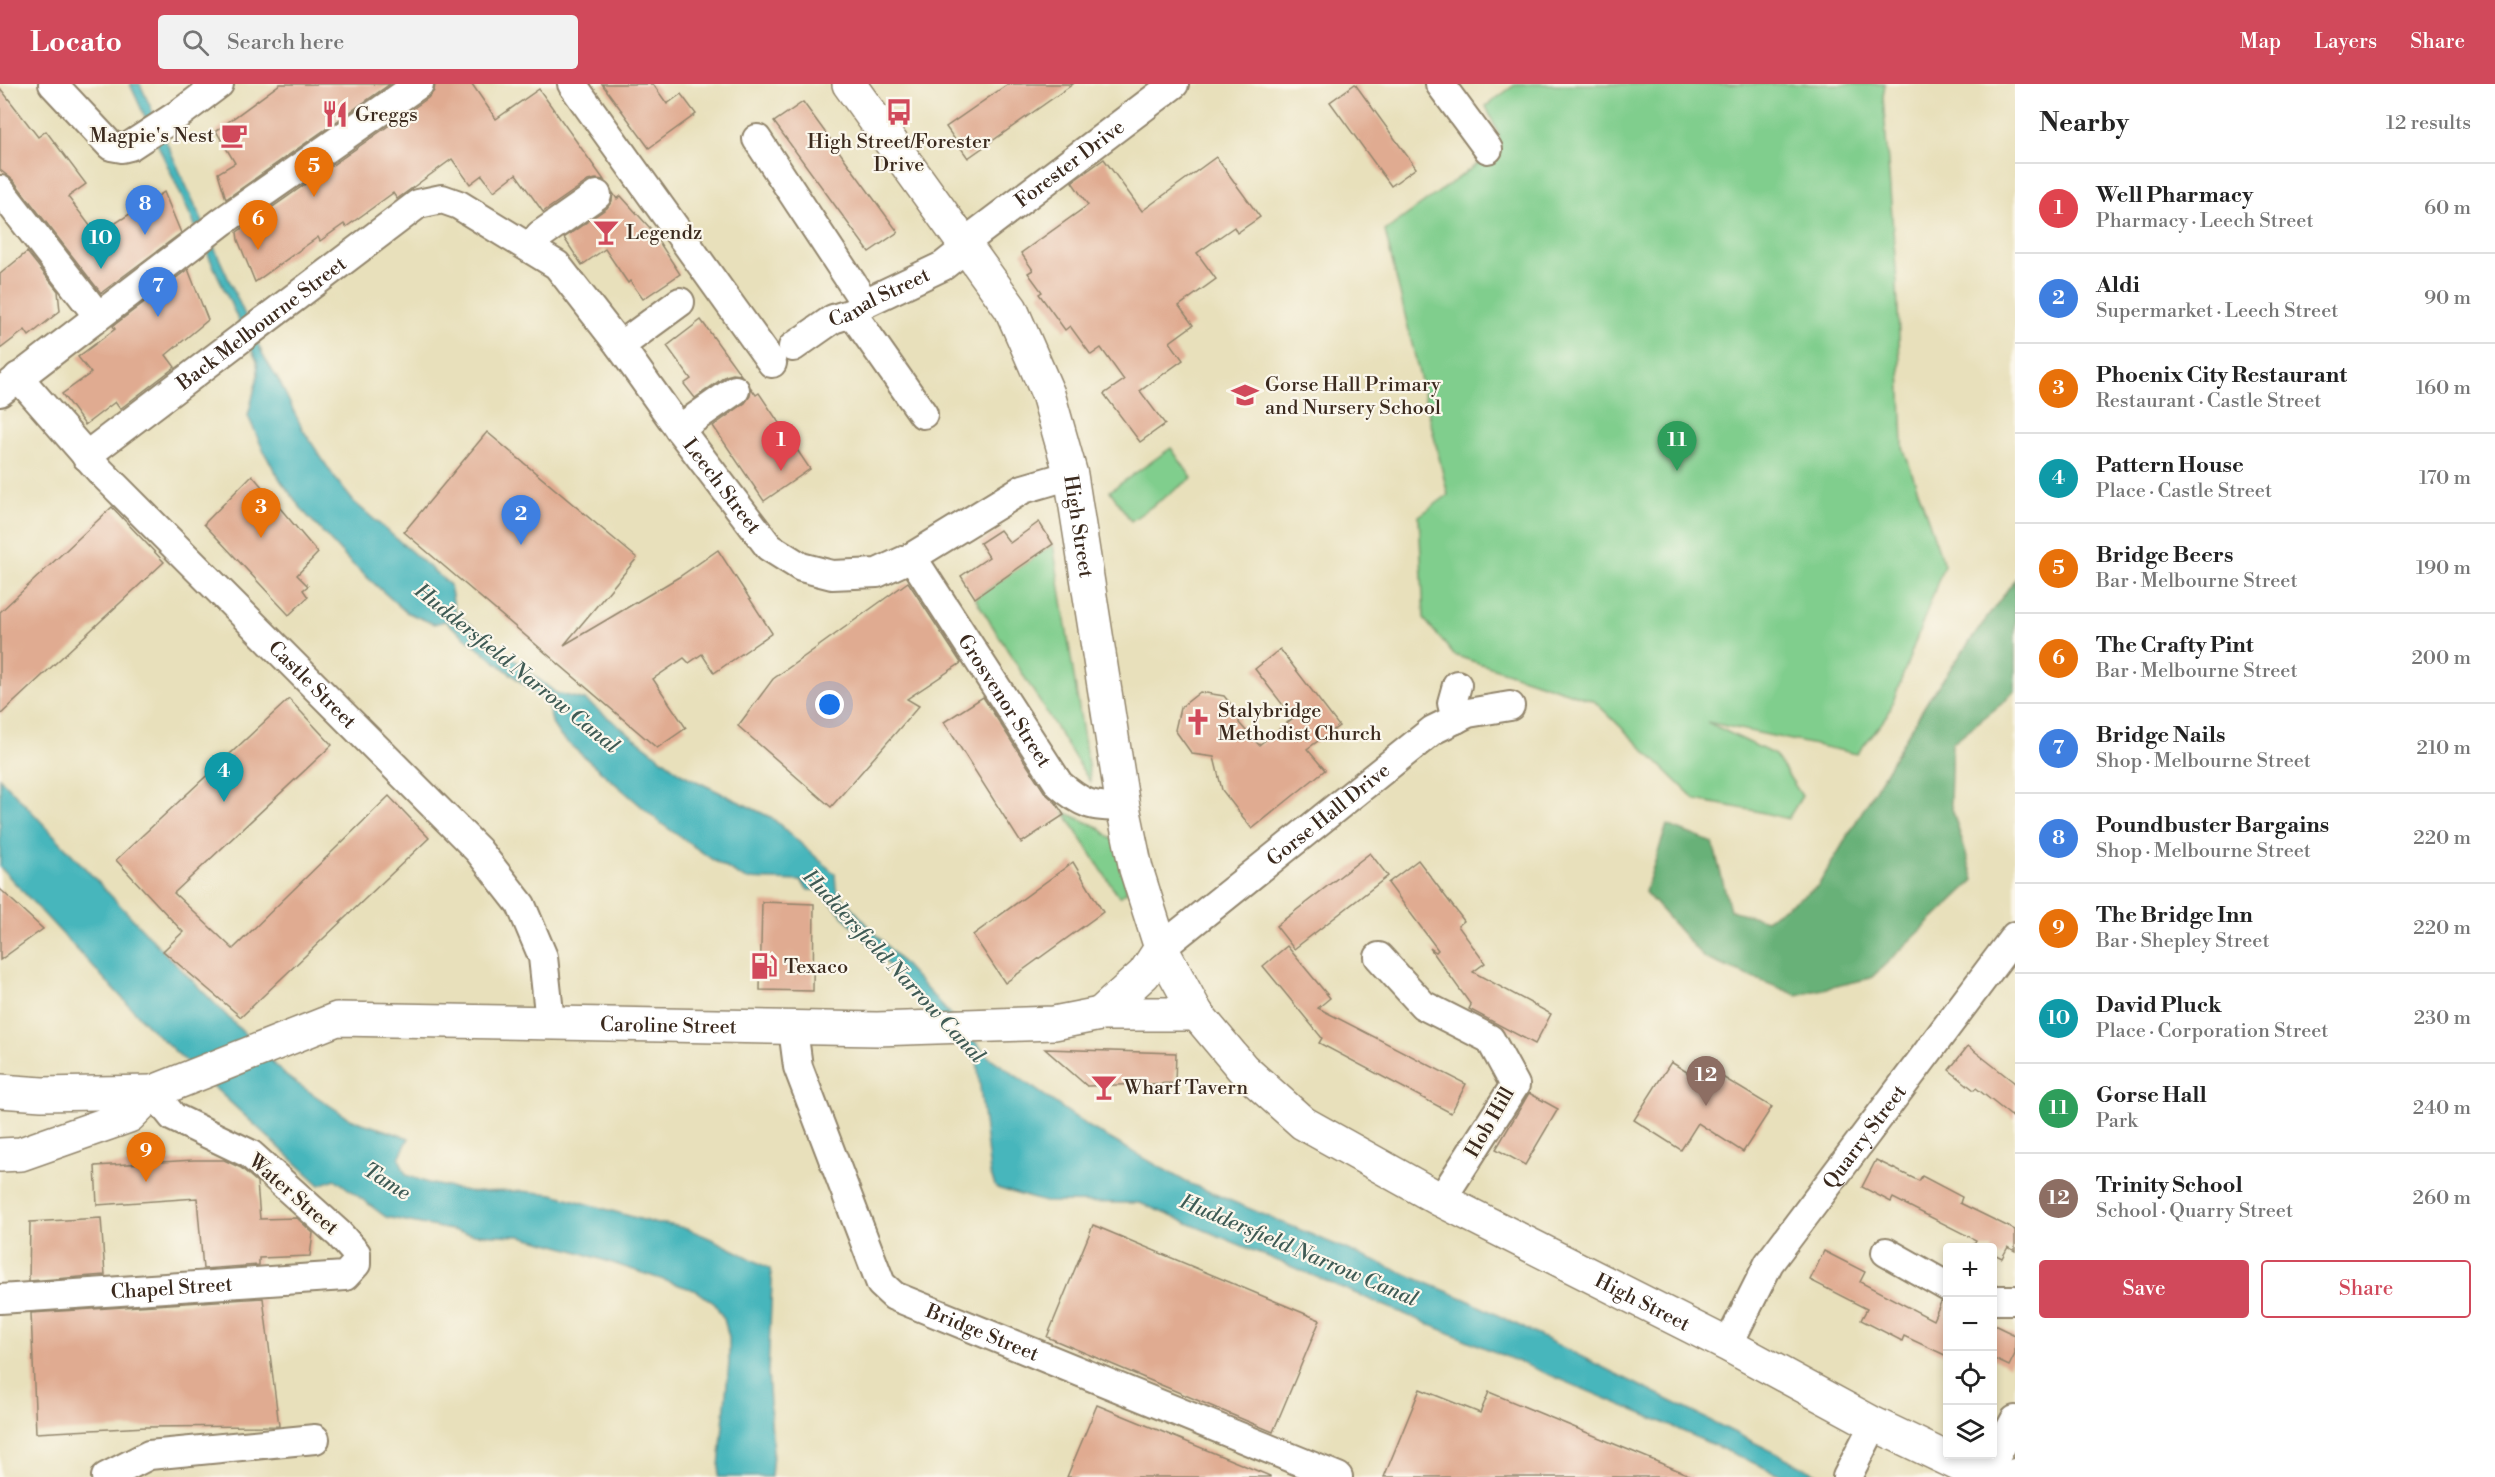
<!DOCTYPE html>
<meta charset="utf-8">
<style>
:root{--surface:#fff;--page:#f2f2f2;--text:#222;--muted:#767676;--line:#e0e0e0;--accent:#d1495b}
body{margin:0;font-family:"Libre Bodoni",serif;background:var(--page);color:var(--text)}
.controls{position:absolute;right:18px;bottom:18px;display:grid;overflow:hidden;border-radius:6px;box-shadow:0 3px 9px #0003}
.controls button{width:54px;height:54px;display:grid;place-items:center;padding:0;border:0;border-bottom:2px solid var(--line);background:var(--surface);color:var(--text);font:30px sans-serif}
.you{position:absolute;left:830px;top:621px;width:21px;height:21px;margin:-15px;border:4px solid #fff;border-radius:50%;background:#1a73e8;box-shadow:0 0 0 9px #1a73e833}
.badge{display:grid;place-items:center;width:39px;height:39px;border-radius:50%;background:var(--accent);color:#fff;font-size:20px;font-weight:700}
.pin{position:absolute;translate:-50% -50px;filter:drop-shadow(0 2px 3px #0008)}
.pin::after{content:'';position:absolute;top:32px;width:21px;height:18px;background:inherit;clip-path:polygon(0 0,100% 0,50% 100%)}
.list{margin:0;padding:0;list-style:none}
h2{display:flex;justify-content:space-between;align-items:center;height:78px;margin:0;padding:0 24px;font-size:26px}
h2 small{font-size:20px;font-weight:400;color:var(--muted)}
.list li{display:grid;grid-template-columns:39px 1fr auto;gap:18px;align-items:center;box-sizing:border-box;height:90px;padding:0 24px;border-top:2px solid var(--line)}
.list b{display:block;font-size:22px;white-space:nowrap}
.list p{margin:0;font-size:20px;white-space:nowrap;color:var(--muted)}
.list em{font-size:20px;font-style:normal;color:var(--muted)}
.actions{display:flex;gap:12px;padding:18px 24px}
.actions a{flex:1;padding:14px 0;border:2px solid var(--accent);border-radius:6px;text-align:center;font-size:21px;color:var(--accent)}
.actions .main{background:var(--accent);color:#fff}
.icon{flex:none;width:33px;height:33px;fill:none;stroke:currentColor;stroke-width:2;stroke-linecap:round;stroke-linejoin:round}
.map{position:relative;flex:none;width:2015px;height:1393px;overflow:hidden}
header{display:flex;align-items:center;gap:36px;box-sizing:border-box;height:84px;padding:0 30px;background:var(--accent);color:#fff}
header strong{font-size:28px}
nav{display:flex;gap:33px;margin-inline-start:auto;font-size:21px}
.search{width:420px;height:54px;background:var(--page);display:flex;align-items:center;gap:15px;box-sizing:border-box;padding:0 21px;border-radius:6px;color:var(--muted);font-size:22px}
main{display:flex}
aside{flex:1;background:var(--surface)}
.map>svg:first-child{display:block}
.green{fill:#80ce8d;stroke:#5e7c56;stroke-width:1.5}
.forest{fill:#68b178;stroke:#526e4b;stroke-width:1.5}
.water{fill:#46b6bc;stroke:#40706d;stroke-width:1.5}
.building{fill:#e0ab91}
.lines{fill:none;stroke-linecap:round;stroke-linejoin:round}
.minor-casing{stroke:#92856c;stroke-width:32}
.major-casing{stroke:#92856c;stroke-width:36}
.minor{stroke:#fff;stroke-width:28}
.major{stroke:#fff;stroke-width:33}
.labels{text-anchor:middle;stroke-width:4.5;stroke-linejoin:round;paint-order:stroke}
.poi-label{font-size:20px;fill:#3b2a1e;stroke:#fbf7ec;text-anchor:start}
.street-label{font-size:20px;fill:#3b2a1e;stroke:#fbf7ec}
.water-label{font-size:21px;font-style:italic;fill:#3f5b55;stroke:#fbf7ec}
</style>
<header>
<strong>Locato</strong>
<div class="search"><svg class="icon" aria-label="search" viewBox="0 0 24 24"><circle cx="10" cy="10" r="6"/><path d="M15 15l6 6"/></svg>Search here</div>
<nav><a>Map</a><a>Layers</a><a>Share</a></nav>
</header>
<main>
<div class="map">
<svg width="2015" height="1393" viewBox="0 0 2015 1393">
<rect width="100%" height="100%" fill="#fbf7ec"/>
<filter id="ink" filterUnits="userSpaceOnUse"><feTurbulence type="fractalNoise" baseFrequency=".0167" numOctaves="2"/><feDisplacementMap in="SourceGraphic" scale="12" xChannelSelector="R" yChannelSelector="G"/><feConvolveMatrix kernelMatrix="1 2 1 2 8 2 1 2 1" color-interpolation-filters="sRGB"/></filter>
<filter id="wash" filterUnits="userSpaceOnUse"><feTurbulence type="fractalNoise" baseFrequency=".008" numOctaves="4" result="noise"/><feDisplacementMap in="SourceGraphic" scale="24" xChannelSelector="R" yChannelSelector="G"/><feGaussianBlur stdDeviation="1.35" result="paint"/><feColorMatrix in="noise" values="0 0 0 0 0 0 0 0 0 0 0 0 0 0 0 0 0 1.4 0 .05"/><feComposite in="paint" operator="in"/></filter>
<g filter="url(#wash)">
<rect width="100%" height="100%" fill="#e8e0bb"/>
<g class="green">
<polygon points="1516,0 1885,0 1883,13 1897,199 1903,363 1944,481 1888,631 1857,670 1707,638 1775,671 1802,712 1788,735 1756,727 1696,716 1594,617 1454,571 1424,535 1419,432 1448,411 1385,147 1498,65 1499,52 1486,22"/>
<polygon points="1171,364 1192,394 1131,437 1110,407"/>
<polygon points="1053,460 1090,694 1090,698 975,514"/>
<polygon points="1064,728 1098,743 1116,759 1127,808 1119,813"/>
</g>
<polygon class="forest" points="2015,495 2015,606 2004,618 1952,659 1950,718 1974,796 1871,894 1797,911 1704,874 1645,808 1667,741 1713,759 1730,826 1766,836 1818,802 1930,613"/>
<g class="water">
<polygon points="130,0 140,0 264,273 280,299 303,346 334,393 354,418 450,501 455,528 556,609 585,616 682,690 772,734 835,790 836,804 841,812 989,973 1091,1044 1186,1098 1465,1215 1824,1393 1789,1393 1774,1388 1662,1338 1140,1119 1045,1118 996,1104 990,1089 977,977 819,806 808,806 801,797 745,795 713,776 662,740 560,652 553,641 547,619 445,537 434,540 406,528 350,478 304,428 281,397 265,370 248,332 258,291 257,277"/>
<path d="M0,694l163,173 123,125 64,43 59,19 -10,20 7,17 22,8 43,9 49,-1 33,3 104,30c27,-3 87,31 113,45l2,12 -4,92 5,80 -2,24h-53l11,-114v-26l-5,-18 -9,-15 -18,-13 -124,-41 -52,-14 -50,-2 -85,-17 -51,-38 -15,6 -169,-156 -151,-162z"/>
</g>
<g id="blocks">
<g class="building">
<polygon points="280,0 390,0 226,115 218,89 235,79 216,47"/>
<polygon points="435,0 472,0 496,35 539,5 604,96 596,95 588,97 543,128 516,90 494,107 482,91 470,100 452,75 397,115 393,109 346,143 344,140 320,157 318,153 255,198 238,156 237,148 428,14 434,7"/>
<polygon points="602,0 653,0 667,20 681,10 696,30 649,64"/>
<polygon points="1008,0 1073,0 968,74 946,43"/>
<polygon points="1355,0 1416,84 1391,102 1330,18"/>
<polygon points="0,4 38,53 46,47 86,100 68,113 97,151 164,108 181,149 101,209 13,96 0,86"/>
<polygon points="803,18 898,148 869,168 774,38"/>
<polygon points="1216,73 1260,133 1237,149 1234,143 1197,169 1216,195 1179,222 1193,241 1170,258 1183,276 1140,307 1165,340 1140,358 1104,310 1124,296 1101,264 1091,271 1070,242 1065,246 1039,210 1042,208 1028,189 1033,186 1021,169 1088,121 1072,98 1104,75 1142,127"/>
<polygon points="613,109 617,115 621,112 650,144 680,190 643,215 630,197 628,199 605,165 582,181 564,154 607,124 612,117"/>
<polygon points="27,168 58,207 60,227 29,252 25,246 0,265 0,190"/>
<polygon points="188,185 208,236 166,271 175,283 120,325 115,318 85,341 62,310 91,289 78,273 115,245 113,242"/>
<polygon points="701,236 741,291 733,290 726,292 695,314 684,300 691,295 667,262"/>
<polygon points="751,304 756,311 759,309 810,385 764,417 713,342 745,319 750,312"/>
<polygon points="487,348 637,474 564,561 679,493 718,466 772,549 714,589 702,570 689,579 684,574 653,595 686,644 657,664 404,448"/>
<polygon points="252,391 318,469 297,491 308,502 303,506 308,513 289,531 204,440"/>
<polygon points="112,423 164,478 0,631 0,528"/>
<polygon points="1039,438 1053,460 975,514 961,492 989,473 980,459 1000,446 1010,459"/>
<polygon points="908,498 961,579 907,615 919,622 831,723 738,642 773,595"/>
<polygon points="1280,565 1339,642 1307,665 1325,686 1252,745 1222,706 1214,673 1192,670 1175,646 1180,624 1200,608 1224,612 1240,631 1239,639 1259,661 1293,634 1255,585"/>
<polygon points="983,613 1045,709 1056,719 1064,731 1021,759 944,638"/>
<polygon points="289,615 332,661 174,809 233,865 389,712 429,754 241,933 163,867 183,848 116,776"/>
<polygon points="1370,769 1388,792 1294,865 1276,842"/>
<polygon points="1418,776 1464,837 1458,842 1485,879 1473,888 1551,930 1535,960 1469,925 1471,921 1430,864 1436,868 1438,866 1388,799"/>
<polygon points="1073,778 1103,828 1005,899 973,851"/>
<polygon points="0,805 43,845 0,876"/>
<polygon points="762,818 814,820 813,907 760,906"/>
<polygon points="1287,862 1330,914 1318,924 1466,1000 1451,1029 1319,959 1322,954 1263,882"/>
<polygon points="1968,962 2015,999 2015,1035 1976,1004 1974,1006 1949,986"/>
<polygon points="1045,965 1176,969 1175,999 1087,1002"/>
<polygon points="1671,978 1693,992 1701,980 1772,1023 1743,1068 1698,1039 1681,1066 1634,1036"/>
<polygon points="1529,1009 1558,1025 1525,1081 1496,1065"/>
<polygon points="194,1076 224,1076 241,1084 257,1098 260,1135 297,1134 313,1149 310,1172 259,1174 259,1181 203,1185 197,1114 97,1121 95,1082"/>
<polygon points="1876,1076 1919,1097 1922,1092 1962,1113 1960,1119 2015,1146 2015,1167 2008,1163 2002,1174 1992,1169 1992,1164 1981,1164 1974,1160 1976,1156 1893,1114 1891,1118 1862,1103"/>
<polygon points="101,1134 105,1191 29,1197 30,1138"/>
<polygon points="1093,1141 1320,1236 1273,1348 1047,1253"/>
<polygon points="1824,1167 1865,1188 1860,1198 1933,1236 1941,1218 1947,1219 1947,1272 1904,1252 1902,1257 1861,1236 1867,1225 1810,1196"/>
<polygon points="263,1214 279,1342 146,1343 36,1349 31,1229"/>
<polygon points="1992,1240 2015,1251 2015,1270 2009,1282 1992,1274"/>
<polygon points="1420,1305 1480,1329 1489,1308 1694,1393 1384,1393"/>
<polygon points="1097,1321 1270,1392 1270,1393 1067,1393"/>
</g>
</g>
</g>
<g filter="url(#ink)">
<use href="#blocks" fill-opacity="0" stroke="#92856c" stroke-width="1.5"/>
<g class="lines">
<defs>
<g id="minor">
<polyline points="53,0 111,62 122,64 130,62 179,30 219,0"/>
<polyline points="572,0 772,279"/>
<polyline points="1440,0 1488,65"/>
<polyline points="757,55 865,219"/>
<polyline points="0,106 98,232"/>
<path id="s1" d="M964,159l210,-159"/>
<polyline points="533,166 540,151 597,111"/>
<polyline points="852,229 923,330"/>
<polyline points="620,262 680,218"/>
<path id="s2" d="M793,263l40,-28 19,-6 13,-10 78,-37 24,-19"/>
<path id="s3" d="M18,293l82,94 378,379 43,55 22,52 7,65"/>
<polyline points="0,308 223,137 419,0"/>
<polyline points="679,345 735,306"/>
<path id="s4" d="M86,372l332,-252 24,-5 17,6 98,60 63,81 59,83 90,118 32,20 31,8 45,-2 35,-16 111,-68 48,-14"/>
<path id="s5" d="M912,473l147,227c24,21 33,23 64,23"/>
<polyline points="1456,635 1452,619 1457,601"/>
<path id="s6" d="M1161,864l272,-218 35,-17 42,-7"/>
<polyline points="1379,873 1423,921 1490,955 1515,1001 1441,1116"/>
<path id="s7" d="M793,945l5,38 83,217 13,12 444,181"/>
<polyline points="1886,1168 1948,1203"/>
<path id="s8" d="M0,1215l345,-23 11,-12v-11l-17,-19 -89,-80 -77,-37 -20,-25"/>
<polyline points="1992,1216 2015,1216"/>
<path id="s9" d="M1728,1261l41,-82 246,-327"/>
<polyline points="106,1393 149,1371 315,1355"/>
<polyline points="1847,1393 1874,1340"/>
<polyline points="1985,1393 2015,1336"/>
<polyline points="2013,1393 2015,1389"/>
</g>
<g id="major">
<path id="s10" d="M849,0l162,225 37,85 23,81 52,332 13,62 25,79 36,66 46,55 60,54 138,77 287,145 146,79 111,53"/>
<polyline points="1100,930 1144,890 1161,864"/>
<polyline points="0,1007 42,1010 153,1008"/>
<path id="s11" d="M0,1071l21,-1 108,-38 24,-24 184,-73 540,10 177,-6 46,-9h97"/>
</g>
</defs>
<use href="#minor" class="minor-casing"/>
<use href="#major" class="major-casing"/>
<use href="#minor" class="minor"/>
<use href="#major" class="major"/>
</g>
</g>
<defs>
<symbol id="bus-bare" viewBox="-9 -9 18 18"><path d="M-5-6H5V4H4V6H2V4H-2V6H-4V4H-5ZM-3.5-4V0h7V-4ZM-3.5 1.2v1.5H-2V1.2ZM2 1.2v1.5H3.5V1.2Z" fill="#d1495b" stroke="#fbf7ec" stroke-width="2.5" paint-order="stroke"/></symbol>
<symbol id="restaurant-bare" viewBox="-9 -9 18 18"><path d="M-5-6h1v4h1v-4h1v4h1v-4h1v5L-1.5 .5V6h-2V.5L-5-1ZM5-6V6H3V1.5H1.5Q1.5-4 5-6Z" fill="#d1495b" stroke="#fbf7ec" stroke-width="2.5" paint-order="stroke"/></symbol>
<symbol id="cafe-bare" viewBox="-9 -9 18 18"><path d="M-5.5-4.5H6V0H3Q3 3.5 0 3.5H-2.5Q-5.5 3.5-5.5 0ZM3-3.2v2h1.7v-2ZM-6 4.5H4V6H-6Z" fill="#d1495b" stroke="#fbf7ec" stroke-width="2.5" paint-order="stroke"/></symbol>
<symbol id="bar-bare" viewBox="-9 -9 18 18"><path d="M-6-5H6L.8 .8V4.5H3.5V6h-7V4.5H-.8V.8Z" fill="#d1495b" stroke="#fbf7ec" stroke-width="2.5" paint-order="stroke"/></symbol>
<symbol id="school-bare" viewBox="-9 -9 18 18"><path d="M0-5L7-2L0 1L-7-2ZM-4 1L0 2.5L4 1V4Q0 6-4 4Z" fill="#d1495b" stroke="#fbf7ec" stroke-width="2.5" paint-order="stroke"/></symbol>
<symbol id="church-bare" viewBox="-9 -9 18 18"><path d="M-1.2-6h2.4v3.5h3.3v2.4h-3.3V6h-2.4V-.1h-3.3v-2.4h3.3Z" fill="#d1495b" stroke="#fbf7ec" stroke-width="2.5" paint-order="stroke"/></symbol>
<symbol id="fuel-bare" viewBox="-9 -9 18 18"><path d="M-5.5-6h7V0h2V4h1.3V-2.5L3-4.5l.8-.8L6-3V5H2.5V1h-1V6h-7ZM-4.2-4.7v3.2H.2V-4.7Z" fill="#d1495b" stroke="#fbf7ec" stroke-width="2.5" paint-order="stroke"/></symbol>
</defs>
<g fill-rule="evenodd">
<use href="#bus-bare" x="880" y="9" width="38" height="38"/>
<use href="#restaurant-bare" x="316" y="11" width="38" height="38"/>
<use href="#cafe-bare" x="215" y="32" width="38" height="38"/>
<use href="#bar-bare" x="587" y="129" width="38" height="38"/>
<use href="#school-bare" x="1226" y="292" width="38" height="38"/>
<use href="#church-bare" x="1179" y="619" width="38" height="38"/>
<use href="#fuel-bare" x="745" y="863" width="38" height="38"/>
<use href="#bar-bare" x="1085" y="984" width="38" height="38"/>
</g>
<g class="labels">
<g class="poi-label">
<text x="355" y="37">Greggs</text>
<text x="214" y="58" text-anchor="end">Magpie's Nest</text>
<text x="899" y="64" text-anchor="middle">High Street/Forester<tspan x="899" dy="23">Drive</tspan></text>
<text x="626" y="155">Legendz</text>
<text x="1265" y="307">Gorse Hall Primary<tspan x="1265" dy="23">and Nursery School</tspan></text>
<text x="1218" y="633">Stalybridge<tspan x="1218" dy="23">Methodist Church</tspan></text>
<text x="784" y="889">Texaco</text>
<text x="1124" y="1010">Wharf Tavern</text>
</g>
<g class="street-label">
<text dy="7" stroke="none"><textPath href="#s1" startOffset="132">Forester Drive</textPath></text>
<text dy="7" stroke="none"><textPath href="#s2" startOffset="100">Canal Street</textPath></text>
<text dy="7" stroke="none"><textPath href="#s4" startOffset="220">Back Melbourne Street</textPath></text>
<text dy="7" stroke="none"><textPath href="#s4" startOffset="850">Leech Street</textPath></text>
<text dy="7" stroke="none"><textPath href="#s10" startOffset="506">High Street</textPath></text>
<text dy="7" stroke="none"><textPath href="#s3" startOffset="426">Castle Street</textPath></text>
<text dy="7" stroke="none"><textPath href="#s5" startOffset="171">Grosvenor Street</textPath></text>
<text dy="7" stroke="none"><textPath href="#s6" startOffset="214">Gorse Hall Drive</textPath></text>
<text dy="7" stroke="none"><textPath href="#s11" startOffset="699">Caroline Street</textPath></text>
<text transform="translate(1489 1038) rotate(-60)" y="7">Hob Hill</text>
<text dy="7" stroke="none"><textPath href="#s9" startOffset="250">Quarry Street</textPath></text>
<text transform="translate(294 1110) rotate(41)" y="7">Water Street</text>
<text dy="7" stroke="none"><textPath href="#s8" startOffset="172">Chapel Street</textPath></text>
<text dy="7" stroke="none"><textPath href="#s10" startOffset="1548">High Street</textPath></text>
<text dy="7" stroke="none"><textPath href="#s7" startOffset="384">Bridge Street</textPath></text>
</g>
<g class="water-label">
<text transform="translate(517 584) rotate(39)" y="7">Huddersfield Narrow Canal</text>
<text transform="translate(894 882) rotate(47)" y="7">Huddersfield Narrow Canal</text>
<text transform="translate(387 1097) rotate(32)" y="7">Tame</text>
<text transform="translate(1299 1166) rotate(23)" y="7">Huddersfield Narrow Canal</text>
</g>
</g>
</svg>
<div class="controls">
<button>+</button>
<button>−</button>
<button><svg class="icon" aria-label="locate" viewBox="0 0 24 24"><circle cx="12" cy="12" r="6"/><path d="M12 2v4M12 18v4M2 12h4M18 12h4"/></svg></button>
<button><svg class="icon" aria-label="layers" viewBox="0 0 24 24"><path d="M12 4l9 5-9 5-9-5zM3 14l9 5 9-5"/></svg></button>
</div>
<div class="you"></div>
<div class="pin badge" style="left:781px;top:387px;background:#e0444e">1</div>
<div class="pin badge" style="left:521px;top:461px;background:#3f7fe0">2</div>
<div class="pin badge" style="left:261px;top:454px;background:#e8710a">3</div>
<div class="pin badge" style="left:224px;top:718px;background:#0f9aa8">4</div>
<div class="pin badge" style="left:314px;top:113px;background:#e8710a">5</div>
<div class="pin badge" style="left:258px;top:166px;background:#e8710a">6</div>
<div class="pin badge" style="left:158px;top:233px;background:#3f7fe0">7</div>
<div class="pin badge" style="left:145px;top:151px;background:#3f7fe0">8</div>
<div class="pin badge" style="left:146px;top:1098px;background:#e8710a">9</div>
<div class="pin badge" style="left:101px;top:185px;background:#0f9aa8">10</div>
<div class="pin badge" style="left:1677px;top:387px;background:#2e9e5b">11</div>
<div class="pin badge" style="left:1706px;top:1022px;background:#8d6e63">12</div>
</div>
<aside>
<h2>Nearby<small>12 results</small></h2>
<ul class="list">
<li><span class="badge" style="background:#e0444e">1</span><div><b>Well Pharmacy</b><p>Pharmacy · Leech Street</p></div><em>60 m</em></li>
<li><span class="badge" style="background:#3f7fe0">2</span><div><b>Aldi</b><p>Supermarket · Leech Street</p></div><em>90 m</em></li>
<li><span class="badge" style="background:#e8710a">3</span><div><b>Phoenix City Restaurant</b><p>Restaurant · Castle Street</p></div><em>160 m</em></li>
<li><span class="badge" style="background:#0f9aa8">4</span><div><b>Pattern House</b><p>Place · Castle Street</p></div><em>170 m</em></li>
<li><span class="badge" style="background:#e8710a">5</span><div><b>Bridge Beers</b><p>Bar · Melbourne Street</p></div><em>190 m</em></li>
<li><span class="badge" style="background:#e8710a">6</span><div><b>The Crafty Pint</b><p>Bar · Melbourne Street</p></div><em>200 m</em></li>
<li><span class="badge" style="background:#3f7fe0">7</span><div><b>Bridge Nails</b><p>Shop · Melbourne Street</p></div><em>210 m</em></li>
<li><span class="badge" style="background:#3f7fe0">8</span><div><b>Poundbuster Bargains</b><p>Shop · Melbourne Street</p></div><em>220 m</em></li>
<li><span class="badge" style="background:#e8710a">9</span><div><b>The Bridge Inn</b><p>Bar · Shepley Street</p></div><em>220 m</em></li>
<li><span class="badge" style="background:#0f9aa8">10</span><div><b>David Pluck</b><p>Place · Corporation Street</p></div><em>230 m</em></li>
<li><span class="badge" style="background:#2e9e5b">11</span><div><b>Gorse Hall</b><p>Park</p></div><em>240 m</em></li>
<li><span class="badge" style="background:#8d6e63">12</span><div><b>Trinity School</b><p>School · Quarry Street</p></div><em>260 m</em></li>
</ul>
<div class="actions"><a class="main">Save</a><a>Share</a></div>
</aside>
</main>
